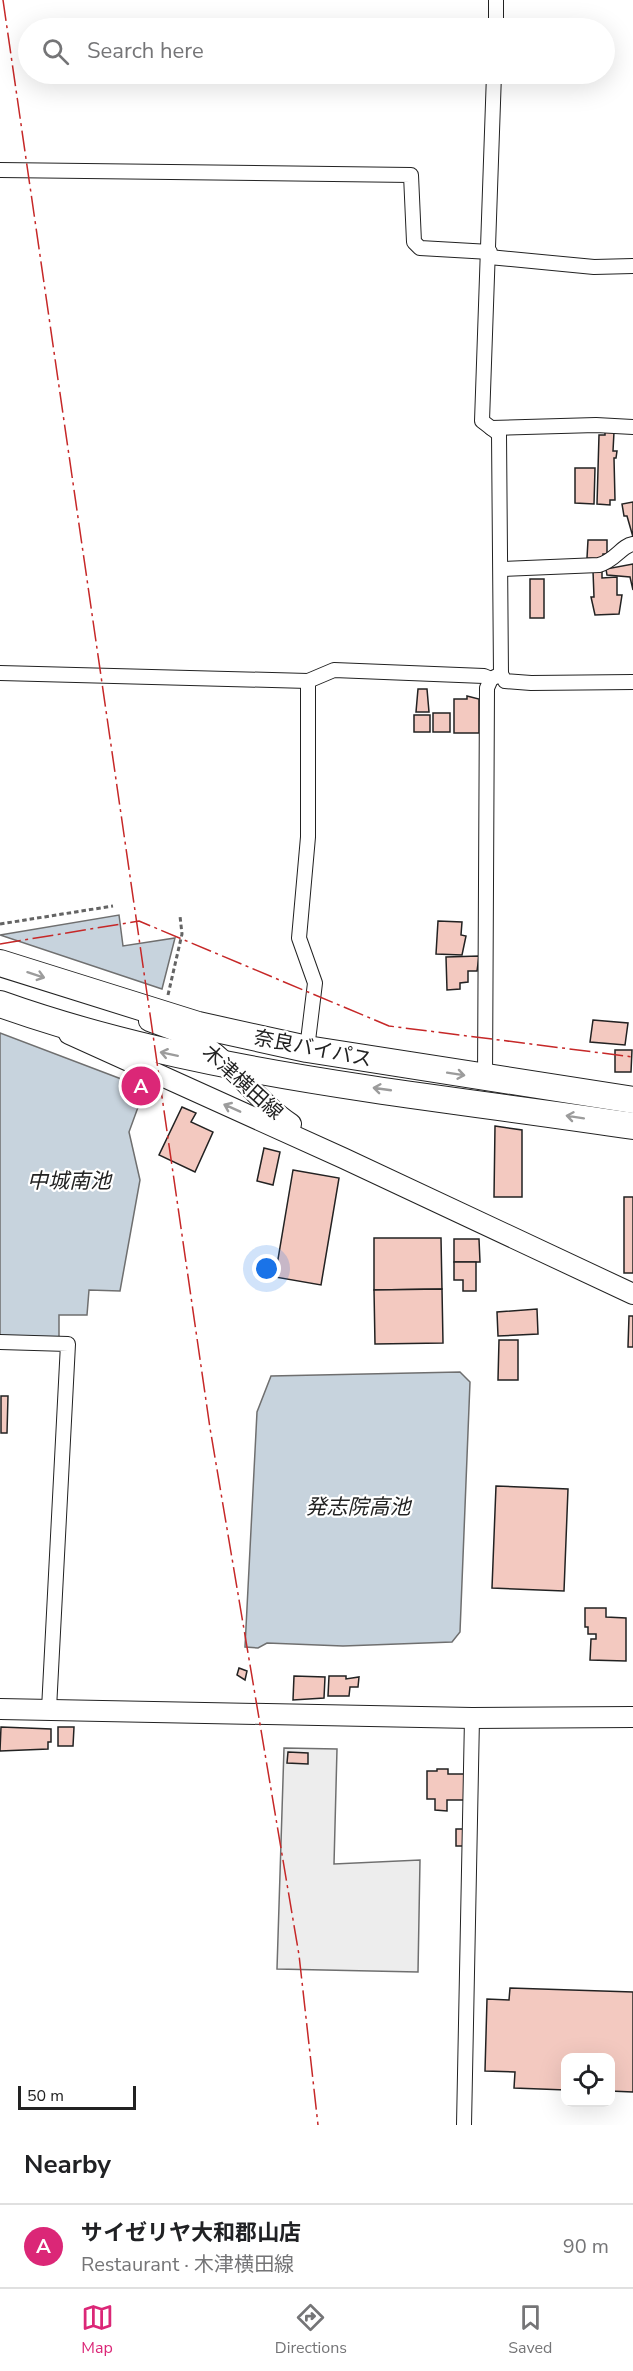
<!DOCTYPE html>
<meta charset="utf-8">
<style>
:root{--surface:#fff;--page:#f2f2f2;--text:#202124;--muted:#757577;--line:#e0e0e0;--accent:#db2777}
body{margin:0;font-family:"Nunito Sans","Noto Sans JP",sans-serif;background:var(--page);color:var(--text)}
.controls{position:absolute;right:18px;bottom:18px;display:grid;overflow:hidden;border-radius:12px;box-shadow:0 6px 24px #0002}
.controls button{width:54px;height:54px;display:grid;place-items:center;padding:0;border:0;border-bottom:2px solid var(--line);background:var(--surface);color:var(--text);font:30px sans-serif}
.scale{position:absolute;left:18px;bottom:15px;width:118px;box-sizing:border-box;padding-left:6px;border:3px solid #222;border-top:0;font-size:16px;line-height:21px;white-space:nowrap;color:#222;-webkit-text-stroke:4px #fff;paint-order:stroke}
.you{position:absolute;left:267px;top:1269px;width:21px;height:21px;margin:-15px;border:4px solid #fff;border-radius:50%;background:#1a73e8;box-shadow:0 0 0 9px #1a73e833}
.badge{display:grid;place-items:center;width:39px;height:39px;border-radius:50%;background:var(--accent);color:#fff;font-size:20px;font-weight:700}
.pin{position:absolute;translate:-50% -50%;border:3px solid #fff;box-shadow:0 2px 6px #0006}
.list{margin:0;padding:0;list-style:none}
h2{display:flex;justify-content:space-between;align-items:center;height:78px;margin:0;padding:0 24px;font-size:26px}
h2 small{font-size:20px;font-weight:400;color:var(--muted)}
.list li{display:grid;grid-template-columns:39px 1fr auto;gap:18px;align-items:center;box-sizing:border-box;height:84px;padding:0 24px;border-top:2px solid var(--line)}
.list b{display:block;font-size:22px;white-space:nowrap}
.list p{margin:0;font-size:20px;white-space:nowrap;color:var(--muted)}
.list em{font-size:20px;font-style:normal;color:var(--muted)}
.icon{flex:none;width:33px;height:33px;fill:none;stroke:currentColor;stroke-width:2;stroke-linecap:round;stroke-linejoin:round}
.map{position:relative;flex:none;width:633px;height:2125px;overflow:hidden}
.search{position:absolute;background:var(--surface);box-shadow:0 6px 24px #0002;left:18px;right:18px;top:18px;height:66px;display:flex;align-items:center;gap:15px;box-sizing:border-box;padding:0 21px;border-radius:33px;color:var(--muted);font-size:22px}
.sheet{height:162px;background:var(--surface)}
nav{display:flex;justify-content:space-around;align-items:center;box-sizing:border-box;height:84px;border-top:2px solid var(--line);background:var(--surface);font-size:16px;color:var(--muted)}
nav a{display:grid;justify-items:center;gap:3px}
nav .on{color:var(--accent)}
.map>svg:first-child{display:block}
.parking{fill:#ededed;stroke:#6f6f6f;stroke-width:1.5}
.water{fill:#c7d3dd;stroke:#6f6f6f;stroke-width:1.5}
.building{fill:#f3c9c0;stroke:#222;stroke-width:1.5}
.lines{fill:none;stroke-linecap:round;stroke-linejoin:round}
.street-casing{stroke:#222;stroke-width:16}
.secondary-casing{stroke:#222;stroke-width:22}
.highway-casing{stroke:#222;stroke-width:28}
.path{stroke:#646464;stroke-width:3;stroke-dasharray:4.5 3;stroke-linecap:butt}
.street{stroke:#fff;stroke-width:14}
.secondary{stroke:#fff;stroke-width:20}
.highway{stroke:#fff;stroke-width:26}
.power{stroke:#c62828;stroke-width:1.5;stroke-dasharray:21 4.5 3 4.5;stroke-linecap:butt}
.oneway{stroke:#9c9c9c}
.labels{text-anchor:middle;stroke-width:4.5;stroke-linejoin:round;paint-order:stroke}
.street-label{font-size:20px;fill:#222;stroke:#fff}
.water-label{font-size:21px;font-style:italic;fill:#222;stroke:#fff}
</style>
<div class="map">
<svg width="633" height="2125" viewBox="0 0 633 2125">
<rect width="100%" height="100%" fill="#fff"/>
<polygon class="parking" points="284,1748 337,1749 334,1864 420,1860 418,1972 277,1969"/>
<g class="water">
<polygon points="119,915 123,946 175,938 162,989 0,935"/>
<polygon points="0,1033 145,1088 129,1132 140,1180 120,1291 89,1290 87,1315 59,1315 59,1338 0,1337"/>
<polygon points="460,1372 470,1382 460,1632 452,1642 343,1646 267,1643 258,1648 245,1647 257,1412 271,1376"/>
</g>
<g class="building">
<polygon points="605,432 614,432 613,451 617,451 616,458 614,458 615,500 610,500 610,505 597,504 599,435 605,435"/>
<polygon points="575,468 595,468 594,504 575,503"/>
<polygon points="633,502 633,537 627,516 624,516 622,504"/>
<polygon points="588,540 607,540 607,554 603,554 603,559 587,558"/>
<polygon points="633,564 633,590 630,577 607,575 606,569"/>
<polygon points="602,570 602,578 617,577 617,595 622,595 619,614 595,615 591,597 594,597 593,571"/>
<rect x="530" y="579" width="14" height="39"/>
<polygon points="418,689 427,689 429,712 416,712"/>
<polygon points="467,696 479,699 479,733 454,733 454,699 467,699"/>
<rect x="433" y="713" width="17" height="19"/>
<rect x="414" y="715" width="16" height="17"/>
<polygon points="438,921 462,922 461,935 466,936 462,955 436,954"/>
<polygon points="479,956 477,971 468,971 468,982 460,983 460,989 447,990 446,957"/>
<polygon points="593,1020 628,1023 625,1045 590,1042"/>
<polygon points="615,1050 632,1050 631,1072 615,1072"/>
<polygon points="182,1107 196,1113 191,1122 213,1132 195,1172 159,1155"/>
<polygon points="495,1126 522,1130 522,1197 494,1197"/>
<polygon points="264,1148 280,1152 273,1185 257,1181"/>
<polygon points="293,1170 339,1178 321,1285 275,1277"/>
<rect x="624" y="1197" width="9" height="76"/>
<polygon points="374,1238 441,1238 442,1289 374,1290"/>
<polygon points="454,1239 479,1239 480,1262 454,1262"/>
<polygon points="454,1262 476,1262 476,1291 463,1291 463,1280 454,1280"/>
<polygon points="442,1289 443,1343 375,1344 374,1290"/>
<polygon points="537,1309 538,1334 498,1336 497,1312"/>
<polygon points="629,1316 633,1316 633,1347 628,1347"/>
<polygon points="499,1340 518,1340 518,1380 498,1380"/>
<polygon points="1,1396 8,1396 7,1433 1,1433"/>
<polygon points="496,1486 568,1489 564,1591 492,1588"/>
<polygon points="585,1608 606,1608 606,1617 626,1618 626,1661 590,1660 591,1639 596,1639 596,1634 588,1634 588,1627 585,1627"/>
<polygon points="239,1668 247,1671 245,1680 237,1675"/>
<polygon points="294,1676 325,1677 324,1698 293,1700"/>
<polygon points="329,1676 346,1676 346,1679 359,1677 358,1687 350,1687 349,1696 328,1696"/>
<polygon points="1,1727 51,1729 51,1742 48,1742 48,1749 0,1751"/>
<polygon points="58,1727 74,1727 73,1746 58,1746"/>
<polygon points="288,1752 308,1753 308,1764 287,1763"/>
<polygon points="437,1769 448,1769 448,1774 465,1774 465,1800 447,1800 447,1811 435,1810 435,1799 427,1799 427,1771 437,1771"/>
<rect x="456" y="1829" width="10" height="17"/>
<polygon points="510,1988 633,1992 633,2092 610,2091 610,2058 566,2058 566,2090 514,2088 515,2072 485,2071 487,1999 509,2000"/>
</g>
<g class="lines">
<defs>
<g id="street">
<polyline points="496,28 496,0"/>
<polyline points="0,170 411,175 414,242 420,248 490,252"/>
<polyline points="489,257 594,267 633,266"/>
<polyline points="491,428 596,425 633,427"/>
<path d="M501,569l98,-4c17,-5 22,-19 34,-21"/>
<polyline points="0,673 308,681 334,670 484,676 491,679"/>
<polyline points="501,674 505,681 531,683 633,682"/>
<polyline points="307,1049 315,983 299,938 308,837 308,681"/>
<polyline points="485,1079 487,688 491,679 501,674 499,434 482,421 494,74"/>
<polyline points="0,1342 68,1344 49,1709"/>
<polyline points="464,2125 472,1718"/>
</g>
<g id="secondary">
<path d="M149,1021c16,6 33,11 48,20 35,20 58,59 94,83"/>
<polyline points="69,1034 343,1158 633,1294"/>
<polyline points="0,1709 472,1718 633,1717"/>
</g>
<g id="highway">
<polyline points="0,963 198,1025 307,1049 633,1100"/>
<path d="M0,1004c202,72 422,90 633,122"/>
</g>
</defs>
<use href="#street" class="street-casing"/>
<use href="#secondary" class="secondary-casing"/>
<use href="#highway" class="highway-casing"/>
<g class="path">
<polyline points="0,924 113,906"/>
<polyline points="168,995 182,934 180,916"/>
</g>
<use href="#street" class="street"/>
<use href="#secondary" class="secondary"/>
<use href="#highway" class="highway"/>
<g class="power">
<polyline points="3,0 210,1428 299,1955 318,2125"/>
<polyline points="0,944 139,921 389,1026 633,1057"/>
</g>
</g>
<defs><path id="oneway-shaft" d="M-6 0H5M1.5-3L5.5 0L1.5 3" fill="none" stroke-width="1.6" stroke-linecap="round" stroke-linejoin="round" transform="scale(1.5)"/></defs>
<g class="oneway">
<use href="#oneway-shaft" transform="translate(36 975) rotate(18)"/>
<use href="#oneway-shaft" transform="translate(169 1054) rotate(-168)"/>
<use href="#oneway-shaft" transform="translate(456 1074) rotate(9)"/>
<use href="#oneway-shaft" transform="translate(382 1089) rotate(-172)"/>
<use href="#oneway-shaft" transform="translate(232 1108) rotate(-156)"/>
<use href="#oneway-shaft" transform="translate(575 1117) rotate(-171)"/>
</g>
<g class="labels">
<g class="street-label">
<text transform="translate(313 1048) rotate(11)" y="7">奈良バイパス</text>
<text transform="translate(243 1082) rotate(42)" y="7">木津横田線</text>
</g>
<g class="water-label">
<text x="69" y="1188">中城南池</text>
<text x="358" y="1514">発志院高池</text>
</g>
</g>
</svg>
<div class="controls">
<button><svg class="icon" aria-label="locate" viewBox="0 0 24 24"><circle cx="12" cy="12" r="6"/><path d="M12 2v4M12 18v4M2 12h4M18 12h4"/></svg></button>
</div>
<div class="scale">50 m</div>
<div class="you"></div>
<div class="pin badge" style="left:141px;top:1086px">A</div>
<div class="search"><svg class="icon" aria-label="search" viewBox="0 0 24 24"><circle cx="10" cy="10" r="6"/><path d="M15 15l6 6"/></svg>Search here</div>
</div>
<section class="sheet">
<h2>Nearby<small></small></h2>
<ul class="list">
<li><span class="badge">A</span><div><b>サイゼリヤ大和郡山店</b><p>Restaurant · 木津横田線</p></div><em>90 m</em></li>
</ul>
</section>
<nav>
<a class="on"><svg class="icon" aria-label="map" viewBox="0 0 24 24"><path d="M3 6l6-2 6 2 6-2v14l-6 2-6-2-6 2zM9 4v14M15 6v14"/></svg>Map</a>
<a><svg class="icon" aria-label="directions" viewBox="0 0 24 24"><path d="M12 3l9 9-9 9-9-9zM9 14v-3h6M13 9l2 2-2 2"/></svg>Directions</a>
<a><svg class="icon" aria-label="saved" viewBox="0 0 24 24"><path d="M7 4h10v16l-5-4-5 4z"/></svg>Saved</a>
</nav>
